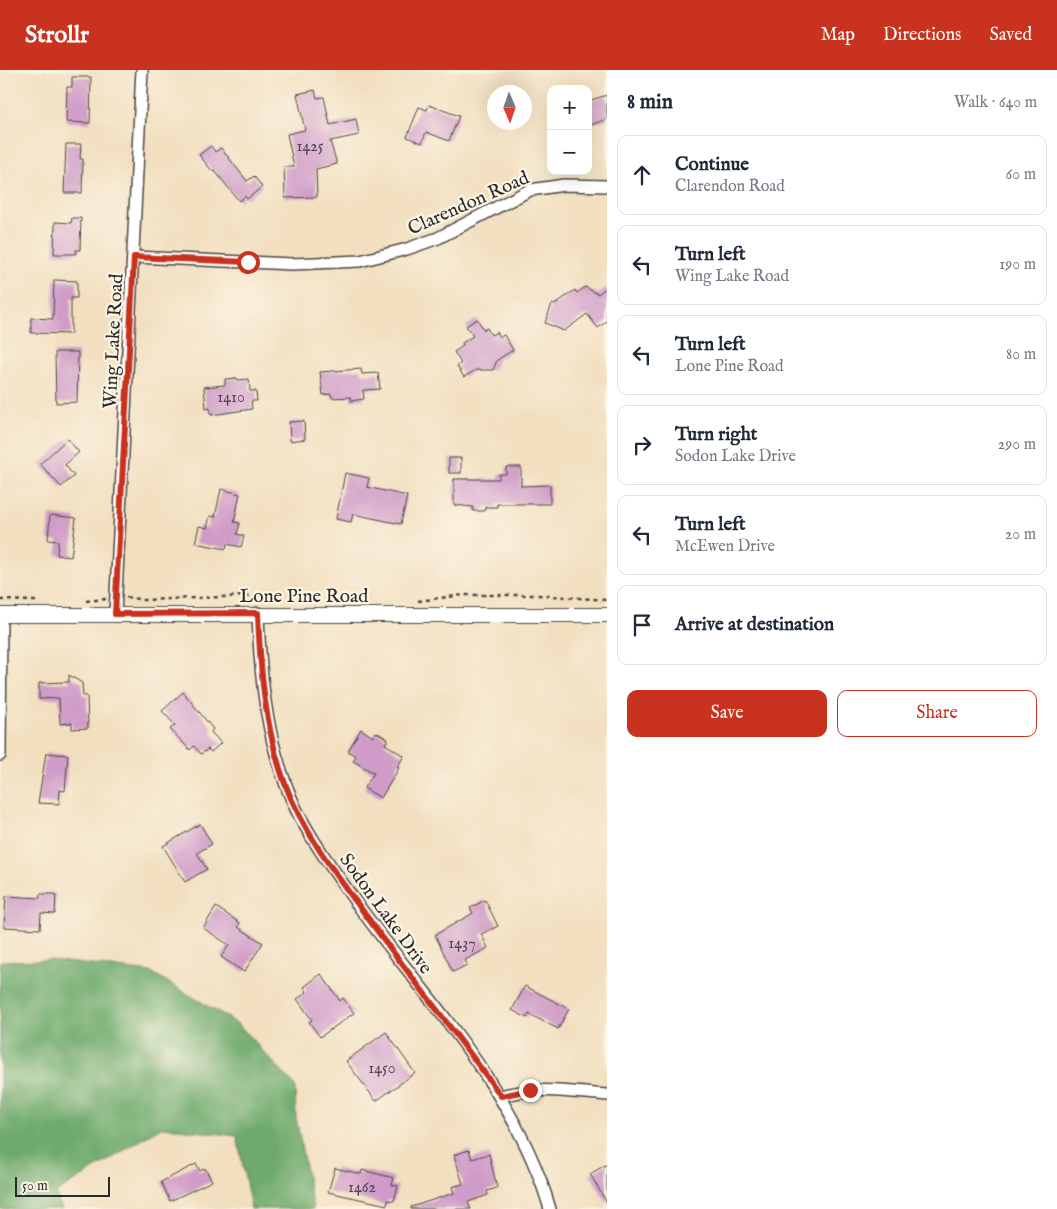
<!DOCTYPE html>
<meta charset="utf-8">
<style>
:root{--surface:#fff;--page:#f6f6f7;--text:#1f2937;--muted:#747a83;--line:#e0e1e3;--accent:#c8321e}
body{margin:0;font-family:"IM FELL English",serif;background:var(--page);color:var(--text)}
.controls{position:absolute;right:15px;top:15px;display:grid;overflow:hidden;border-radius:10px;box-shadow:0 5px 20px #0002}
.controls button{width:45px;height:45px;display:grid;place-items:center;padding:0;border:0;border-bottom:1px solid var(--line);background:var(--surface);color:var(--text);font:25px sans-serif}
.compass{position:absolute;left:487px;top:15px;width:45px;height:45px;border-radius:50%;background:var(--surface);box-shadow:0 5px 20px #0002;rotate:178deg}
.scale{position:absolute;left:15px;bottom:12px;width:95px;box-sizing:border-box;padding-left:5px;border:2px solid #2b2b2b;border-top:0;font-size:14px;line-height:18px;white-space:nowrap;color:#2b2b2b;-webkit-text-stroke:4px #fcf5e5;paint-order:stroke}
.stop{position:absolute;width:15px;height:15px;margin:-11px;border:4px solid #c8321e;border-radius:50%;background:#fff}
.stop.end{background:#c8321e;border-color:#fff;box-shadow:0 1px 5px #0008}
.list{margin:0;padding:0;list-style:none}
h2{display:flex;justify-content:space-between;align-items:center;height:65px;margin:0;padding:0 20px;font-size:21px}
h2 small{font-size:16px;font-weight:400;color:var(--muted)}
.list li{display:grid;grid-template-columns:32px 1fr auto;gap:15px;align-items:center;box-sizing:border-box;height:80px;margin:0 10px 10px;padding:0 10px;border:1px solid var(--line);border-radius:10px}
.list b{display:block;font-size:19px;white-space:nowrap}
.list p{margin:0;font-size:16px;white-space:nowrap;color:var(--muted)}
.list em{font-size:16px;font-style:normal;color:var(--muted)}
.actions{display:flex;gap:10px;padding:15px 20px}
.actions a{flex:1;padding:11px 0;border:1px solid var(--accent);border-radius:10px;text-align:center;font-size:18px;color:var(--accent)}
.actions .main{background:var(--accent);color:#fff}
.icon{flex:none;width:28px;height:28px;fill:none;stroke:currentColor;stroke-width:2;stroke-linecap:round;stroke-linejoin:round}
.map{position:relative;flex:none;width:607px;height:1139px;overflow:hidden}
header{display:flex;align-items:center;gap:30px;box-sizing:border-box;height:70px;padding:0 25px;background:var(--accent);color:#fff}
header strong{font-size:24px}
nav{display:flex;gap:28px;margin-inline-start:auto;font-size:18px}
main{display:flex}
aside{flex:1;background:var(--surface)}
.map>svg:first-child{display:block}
.forest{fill:#6eaa6c;stroke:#4c6a4c}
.building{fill:#cf9bc8}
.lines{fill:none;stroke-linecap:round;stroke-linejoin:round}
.minor-casing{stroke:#494641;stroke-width:14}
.tertiary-casing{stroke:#494641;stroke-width:16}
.path{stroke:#494641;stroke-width:2.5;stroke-dasharray:4 4;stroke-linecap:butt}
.minor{stroke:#fff;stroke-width:11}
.tertiary{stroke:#fff;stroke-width:14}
.route{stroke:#c8321e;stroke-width:6}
.labels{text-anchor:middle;stroke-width:4.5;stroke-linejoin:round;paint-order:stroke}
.number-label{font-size:16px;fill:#544752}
.street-label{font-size:19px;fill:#2b2b2b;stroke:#fcf5e5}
</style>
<header>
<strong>Strollr</strong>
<nav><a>Map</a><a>Directions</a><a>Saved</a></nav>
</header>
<main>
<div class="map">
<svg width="607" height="1139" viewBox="0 0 607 1139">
<rect width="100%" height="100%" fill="#fcf5e5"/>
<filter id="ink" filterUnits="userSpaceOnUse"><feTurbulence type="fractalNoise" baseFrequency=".02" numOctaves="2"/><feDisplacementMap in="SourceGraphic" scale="10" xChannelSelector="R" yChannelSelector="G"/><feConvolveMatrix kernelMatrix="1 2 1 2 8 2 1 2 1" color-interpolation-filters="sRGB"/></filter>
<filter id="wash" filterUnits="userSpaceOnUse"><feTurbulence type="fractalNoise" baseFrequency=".0096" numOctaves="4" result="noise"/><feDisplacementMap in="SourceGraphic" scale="20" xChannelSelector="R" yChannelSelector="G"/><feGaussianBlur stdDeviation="1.12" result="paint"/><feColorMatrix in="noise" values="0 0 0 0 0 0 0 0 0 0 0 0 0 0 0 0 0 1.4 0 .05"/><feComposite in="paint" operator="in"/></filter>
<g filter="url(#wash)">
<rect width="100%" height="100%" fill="#f2dfc0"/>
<polygon class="forest" points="50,890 151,902 238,954 295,1016 296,1047 313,1139 251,1139 237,1066 162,1057 56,1123 62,1139 0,1139 0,891"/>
<g id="blocks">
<g class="building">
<polygon points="72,7 91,7 90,53 66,52 67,17 72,17"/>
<polygon points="315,20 317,28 324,27 330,55 356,49 359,65 330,71 337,94 316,99 317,127 285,128 284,97 294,97 287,64 305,60 297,24"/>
<polygon points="607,25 607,49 588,56 588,31"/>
<polygon points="429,35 459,46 449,71 426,62 422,73 407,67 419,37 427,40"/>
<polygon points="66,74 81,74 80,89 83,89 82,123 64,123"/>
<polygon points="211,76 215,82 221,78 247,111 254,106 262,117 247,129 245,126 239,131 214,100 212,101 199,85"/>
<polygon points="72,148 81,148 80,180 76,180 76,184 54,184 55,152 71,153"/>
<polygon points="54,210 77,211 77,228 71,228 71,264 31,263 31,248 53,249"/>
<polygon points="585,217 598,224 607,217 607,251 598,258 587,244 564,261 545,253 552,234 554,235 575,220 577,223"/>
<polygon points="477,249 484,260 487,258 491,265 497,262 500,267 504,265 513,280 497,290 493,300 476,300 464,307 457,296 461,293 454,282 463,276 462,273 473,266 466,256"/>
<polygon points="55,282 78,282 77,332 56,333"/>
<polygon points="361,299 362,304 378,303 380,319 363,320 364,329 351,331 351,327 332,328 331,324 323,325 320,302"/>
<polygon points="237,308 237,310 249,309 250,321 256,321 257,331 251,331 252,339 211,345 210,338 206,339 204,317 225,315 225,309"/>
<polygon points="304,351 305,369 290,371 289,352"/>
<polygon points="67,369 79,382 65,395 74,406 61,417 40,394"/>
<rect x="449" y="388" width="12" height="15"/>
<polygon points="506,397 521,397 521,416 550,415 550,434 497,434 497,437 485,437 485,441 473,441 473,437 454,435 454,409 499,409 499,404 506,404"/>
<polygon points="345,403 369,408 367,417 407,426 401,454 353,444 351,452 336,449"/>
<polygon points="221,419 240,424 234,452 240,453 237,464 244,466 241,477 227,474 226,479 195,473 199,456 207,458 210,446 215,447"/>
<polygon points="50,445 76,448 71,487 57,485 58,471 48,470"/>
<polygon points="69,605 82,613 83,626 87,626 88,658 72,659 72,653 60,654 59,628 39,629 39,613 69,612"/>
<polygon points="183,622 213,659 211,662 221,673 211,682 208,679 201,684 194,676 190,680 170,659 175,655 162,641"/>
<polygon points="361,659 373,667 376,662 388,669 385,674 404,686 397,697 399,698 381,728 364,718 374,703 353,691 356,686 348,681"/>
<polygon points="46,683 68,685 65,721 60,720 59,734 38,733"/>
<polygon points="200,754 212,774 197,783 207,799 185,812 163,776"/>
<polygon points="40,824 56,824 55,844 41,843 40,859 4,857 6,826 40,828"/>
<polygon points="485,830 498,856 481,864 488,878 465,890 467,895 453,902 435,865 473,843 470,838"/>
<polygon points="216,837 240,853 238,857 263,873 244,902 221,887 229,875 203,858"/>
<polygon points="321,904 340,931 343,928 354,943 320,967 309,952 312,950 297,929 307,922 304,917"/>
<polygon points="525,916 569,939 558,959 529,944 527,948 512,940"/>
<polygon points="386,962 415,1003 376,1031 346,991"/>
<polygon points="469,1080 472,1089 489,1084 497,1118 487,1121 488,1125 468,1132 471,1139 411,1139 411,1137 454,1123 452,1117 463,1114 454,1085"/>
<polygon points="196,1094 200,1101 205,1098 212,1111 170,1131 161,1112"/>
<polygon points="607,1094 607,1133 590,1104"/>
<polygon points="335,1098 361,1104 362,1100 394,1108 392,1115 398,1116 394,1131 388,1130 387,1135 328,1122"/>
</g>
</g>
</g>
<g filter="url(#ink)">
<use href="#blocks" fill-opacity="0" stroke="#494641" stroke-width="1"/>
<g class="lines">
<defs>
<g id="minor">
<polyline points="134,187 292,194 360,191 407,179 438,168 530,120 564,115 607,116"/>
<path d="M258,543c2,67 9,134 38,196 16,32 38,62 59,92 71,98 161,189 195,308"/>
<polyline points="115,544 142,0"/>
<polyline points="0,685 1,545"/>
<path d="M501,1026c35,-10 70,-4 106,-1"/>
</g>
<polyline id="tertiary" points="0,545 607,545"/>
</defs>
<use href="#minor" class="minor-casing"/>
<use href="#tertiary" class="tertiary-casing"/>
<g class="path">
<polyline points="126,527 143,530 247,526 270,531"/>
<polyline points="0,530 36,531"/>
<polyline points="86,531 106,529"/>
<polyline points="418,531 463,525 538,525 607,530"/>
</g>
<use href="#minor" class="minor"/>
<use href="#tertiary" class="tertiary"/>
</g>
</g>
<g class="lines" filter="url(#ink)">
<path class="route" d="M248,192l-114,-5 -19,357 143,-1c2,57 7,114 26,168 18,49 50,91 81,133 44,61 92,120 136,182l29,-6"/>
</g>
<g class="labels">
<g class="number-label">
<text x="310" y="81">1425</text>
<text x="231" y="332">1410</text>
<text x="462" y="878">1437</text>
<text x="382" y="1003">1450</text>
<text x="362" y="1122">1462</text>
</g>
<g class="street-label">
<text transform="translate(468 132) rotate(-24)" y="7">Clarendon Road</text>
<text transform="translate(112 271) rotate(-87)" y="7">Wing Lake Road</text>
<text x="304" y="532">Lone Pine Road</text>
<text transform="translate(387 843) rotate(54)" y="7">Sodon Lake Drive</text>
</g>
</g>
</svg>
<div class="controls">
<button>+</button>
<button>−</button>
</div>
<svg class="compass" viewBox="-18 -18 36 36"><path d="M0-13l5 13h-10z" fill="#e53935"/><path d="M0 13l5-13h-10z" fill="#747a83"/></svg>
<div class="scale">50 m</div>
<div class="stop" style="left:248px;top:192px"></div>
<div class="stop end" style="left:530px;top:1020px"></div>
</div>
<aside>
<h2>8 min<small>Walk · 640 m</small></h2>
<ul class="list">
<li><svg class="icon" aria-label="ahead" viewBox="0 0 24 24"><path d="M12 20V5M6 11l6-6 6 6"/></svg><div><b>Continue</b><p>Clarendon Road</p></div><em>60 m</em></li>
<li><svg class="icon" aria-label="left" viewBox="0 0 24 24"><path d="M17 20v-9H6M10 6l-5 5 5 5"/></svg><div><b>Turn left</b><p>Wing Lake Road</p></div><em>190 m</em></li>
<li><svg class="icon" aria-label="left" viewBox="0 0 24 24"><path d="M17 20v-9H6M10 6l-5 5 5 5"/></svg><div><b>Turn left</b><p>Lone Pine Road</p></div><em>80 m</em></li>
<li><svg class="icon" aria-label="right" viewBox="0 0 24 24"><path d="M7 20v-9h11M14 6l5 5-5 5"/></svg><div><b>Turn right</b><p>Sodon Lake Drive</p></div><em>290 m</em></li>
<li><svg class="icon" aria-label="left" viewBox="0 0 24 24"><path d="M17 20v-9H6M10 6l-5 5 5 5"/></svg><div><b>Turn left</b><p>McEwen Drive</p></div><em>20 m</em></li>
<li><svg class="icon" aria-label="arrive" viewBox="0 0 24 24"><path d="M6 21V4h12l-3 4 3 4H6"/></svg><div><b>Arrive at destination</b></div></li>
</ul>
<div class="actions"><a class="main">Save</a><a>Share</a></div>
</aside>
</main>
